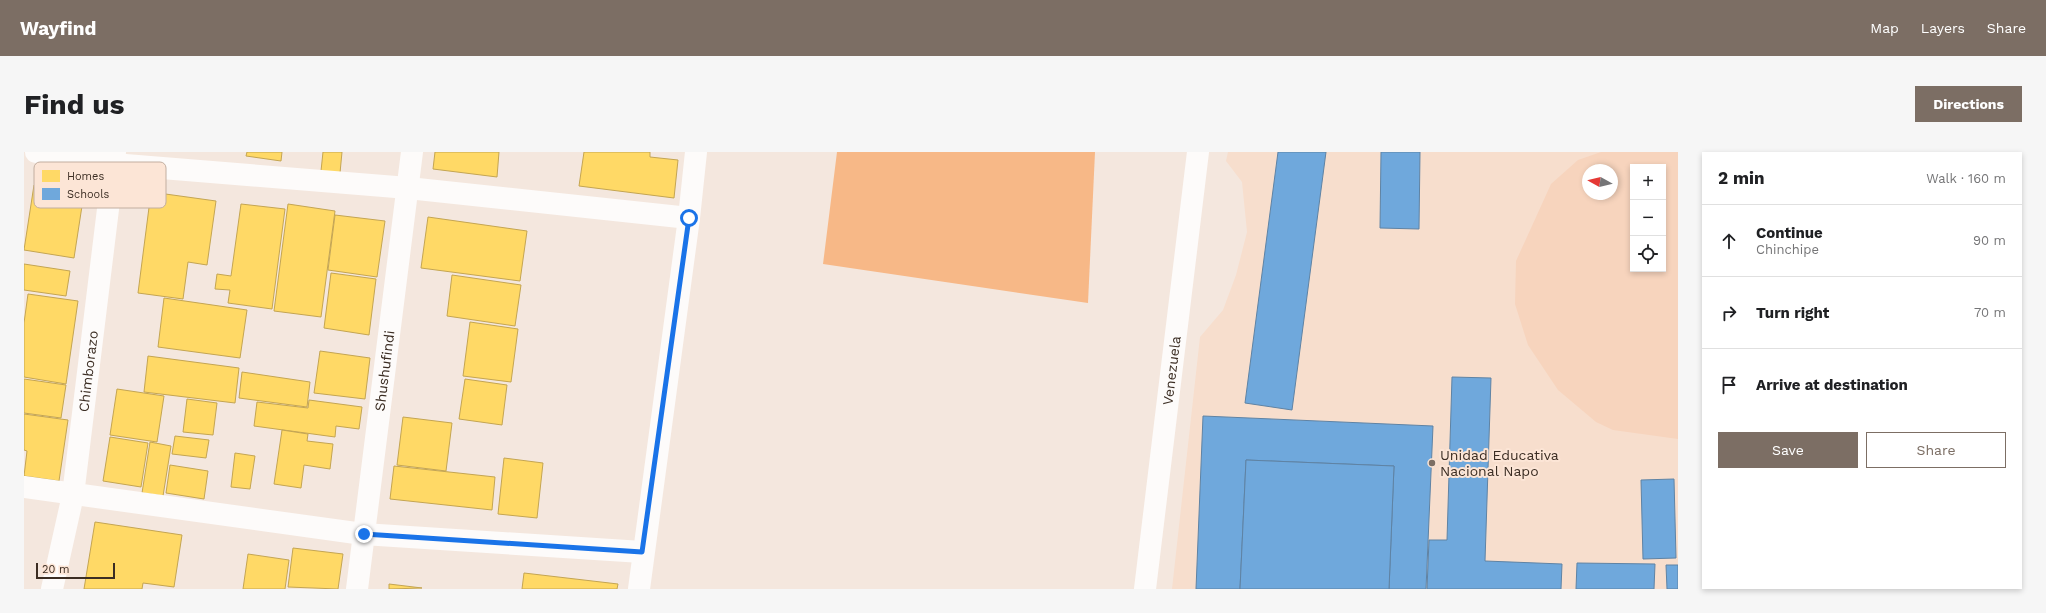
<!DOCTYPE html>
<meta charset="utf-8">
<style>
:root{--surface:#fff;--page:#f6f6f6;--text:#202124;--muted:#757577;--line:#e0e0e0;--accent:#7c6e64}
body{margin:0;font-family:"Work Sans",sans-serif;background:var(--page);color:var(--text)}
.controls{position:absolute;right:12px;top:12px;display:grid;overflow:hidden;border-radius:0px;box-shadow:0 2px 6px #0003}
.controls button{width:36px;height:36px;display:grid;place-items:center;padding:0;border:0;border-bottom:1px solid var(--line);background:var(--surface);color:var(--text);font:20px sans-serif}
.compass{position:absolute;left:1558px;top:12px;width:36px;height:36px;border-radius:50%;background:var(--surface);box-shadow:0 2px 6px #0003;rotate:278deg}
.scale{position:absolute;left:12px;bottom:10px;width:79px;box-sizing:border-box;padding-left:4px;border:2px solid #3b2d23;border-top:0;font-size:11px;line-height:14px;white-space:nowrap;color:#3b2d23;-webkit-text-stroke:3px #fce5d6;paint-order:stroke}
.stop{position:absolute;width:12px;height:12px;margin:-9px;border:3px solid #1a73e8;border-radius:50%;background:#fff}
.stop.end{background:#1a73e8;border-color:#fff;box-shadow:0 1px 4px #0008}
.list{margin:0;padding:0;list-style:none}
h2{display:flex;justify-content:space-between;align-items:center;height:52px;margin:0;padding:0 16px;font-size:17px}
h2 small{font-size:13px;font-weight:400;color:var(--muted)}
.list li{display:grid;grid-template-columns:26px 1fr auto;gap:12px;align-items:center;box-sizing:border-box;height:72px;padding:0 16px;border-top:1px solid var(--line)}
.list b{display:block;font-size:15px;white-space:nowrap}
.list p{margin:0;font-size:13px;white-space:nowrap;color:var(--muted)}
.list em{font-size:13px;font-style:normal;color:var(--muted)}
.actions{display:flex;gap:8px;padding:12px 16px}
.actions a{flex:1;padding:9px 0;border:1px solid var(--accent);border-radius:0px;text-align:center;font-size:14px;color:var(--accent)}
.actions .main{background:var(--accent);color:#fff}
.icon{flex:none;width:22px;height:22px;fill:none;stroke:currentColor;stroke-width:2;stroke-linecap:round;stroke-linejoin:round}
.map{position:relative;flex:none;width:1654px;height:437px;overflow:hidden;border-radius:0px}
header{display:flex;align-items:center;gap:24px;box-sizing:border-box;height:56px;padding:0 20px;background:var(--accent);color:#fff}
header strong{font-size:19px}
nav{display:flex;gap:22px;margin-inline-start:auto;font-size:14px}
.intro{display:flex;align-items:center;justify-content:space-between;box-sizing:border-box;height:96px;padding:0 24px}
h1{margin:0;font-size:28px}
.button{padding:10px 18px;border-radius:0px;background:var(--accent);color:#fff;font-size:14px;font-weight:700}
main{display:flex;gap:24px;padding:0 24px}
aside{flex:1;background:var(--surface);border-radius:0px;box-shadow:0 2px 6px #0003}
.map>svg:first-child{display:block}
.built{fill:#f7decd;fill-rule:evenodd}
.green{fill:#f7d4bd;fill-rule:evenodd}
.forest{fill:#f7b887}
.homes{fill:#ffd966;stroke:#c4a552}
.schools{fill:#6fa8dc;stroke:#5f83a4}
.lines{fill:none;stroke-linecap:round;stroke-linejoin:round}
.street{stroke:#fdfbfa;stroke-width:22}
.route{stroke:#1a73e8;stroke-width:5}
.poi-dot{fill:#7c6e64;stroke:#fce5d6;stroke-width:1.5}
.labels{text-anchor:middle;stroke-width:4;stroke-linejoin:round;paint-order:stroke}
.street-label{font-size:14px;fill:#3b2d23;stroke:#fce5d6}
.poi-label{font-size:14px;fill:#3b2d23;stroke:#fce5d6;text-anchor:start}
.key{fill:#fce5d6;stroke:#c2aea0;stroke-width:1}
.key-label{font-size:11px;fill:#3b2d23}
</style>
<header>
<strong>Wayfind</strong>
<nav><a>Map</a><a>Layers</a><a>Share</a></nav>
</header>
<div class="intro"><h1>Find us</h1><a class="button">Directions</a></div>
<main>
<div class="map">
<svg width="1654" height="437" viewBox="0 0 1654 437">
<rect width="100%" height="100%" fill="#f4e7de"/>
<path class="built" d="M1204,0h450v437h-506l28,-252 23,-27 13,-35 11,-43 -5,-50 -16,-21zM1609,15h30v102h-30zM1564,18h24v24h-24z"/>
<path class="green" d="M1577,0h77v287l-65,-9 -17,-8 -38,-32 -30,-45 -13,-41 1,-43 35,-77 27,-24zM1609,15h30v102h-30zM1564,18h24v24h-24z"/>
<polygon class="forest" points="813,0 1071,0 1064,151 799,112"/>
<g class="homes">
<polygon points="223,0 258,0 257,9 222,4"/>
<polygon points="299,0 318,0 316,21 297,19"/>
<polygon points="411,0 475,0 473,25 409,17"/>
<polygon points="560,0 626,0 626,5 654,8 650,46 555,34"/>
<polygon points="10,33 60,41 50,106 0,98"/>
<polygon points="127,40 192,49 183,113 164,110 159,147 114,141"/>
<polygon points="217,52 261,57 248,157 204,151 206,138 191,137 193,122 207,124"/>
<polygon points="264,52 311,59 297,165 250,159"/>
<polygon points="311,63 361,69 353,125 304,118"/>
<polygon points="404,65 503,79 496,129 397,116"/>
<polygon points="0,112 46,119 42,144 0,138"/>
<polygon points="307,121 352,127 345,183 300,176"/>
<polygon points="428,123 497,133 491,174 423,164"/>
<polygon points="4,142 54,149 42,232 0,225 0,171"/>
<polygon points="140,146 223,158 216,206 134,195"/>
<polygon points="446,170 494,177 487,230 439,224"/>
<polygon points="296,199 346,206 341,247 290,241"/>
<polygon points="124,204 215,216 211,251 120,240"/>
<polygon points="218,220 286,230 283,255 215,246"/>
<polygon points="0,227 42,233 37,266 0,261"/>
<polygon points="441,227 483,233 478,273 435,267"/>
<polygon points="93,237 140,244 133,290 86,283"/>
<polygon points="163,247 193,251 189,283 159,280"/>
<polygon points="285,248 338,255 335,277 312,274 311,285 230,274 233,250 284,256"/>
<polygon points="0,262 44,268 35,329 0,324 3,299 0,298"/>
<polygon points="379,265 428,271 422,319 373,313"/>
<polygon points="258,278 284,282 283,289 309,292 306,317 280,313 277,336 250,332"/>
<polygon points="151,284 185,288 182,306 148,302"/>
<polygon points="86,285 124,291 117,335 79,329"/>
<polygon points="126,290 147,294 139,344 118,341"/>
<polygon points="211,301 231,304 226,337 207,335"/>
<polygon points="480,306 519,311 513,366 474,362"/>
<polygon points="146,313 184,319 180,347 142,341"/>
<polygon points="370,314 471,325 468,358 366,347"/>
<polygon points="71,370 158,383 150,435 119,431 118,437 60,437"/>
<polygon points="269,396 319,402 314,437 264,435"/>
<polygon points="224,402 265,408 261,437 219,437"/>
<polygon points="500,421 594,432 593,437 498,437"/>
<polygon points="365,432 398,436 365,437"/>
</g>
<g class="schools">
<polygon points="1254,0 1302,0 1268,258 1221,251"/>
<polygon points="1357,0 1396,0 1395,77 1356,76"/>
<polygon points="1428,225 1467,226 1461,409 1538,412 1537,437 1403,437 1405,388 1423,388"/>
<polygon points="1179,264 1409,274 1402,437 1365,437 1370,314 1222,308 1216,437 1172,437"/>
<polygon points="1222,308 1370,314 1365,437 1216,437"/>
<polygon points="1650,327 1652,406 1619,407 1617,328"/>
<polygon points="1553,411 1631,412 1630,437 1552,437"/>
<polygon points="1642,413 1654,413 1654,437 1643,437"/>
</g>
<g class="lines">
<g class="street">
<polyline points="12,0 89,12 384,36 665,66"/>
<polyline points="0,335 339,382 618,400"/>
<path id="s1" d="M28,437l21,-94 42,-343"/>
<path id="s2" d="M333,437l55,-437"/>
<polyline points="615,437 665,66 672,0"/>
<path id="s3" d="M1121,437l53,-437"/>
</g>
</g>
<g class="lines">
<polyline class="route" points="340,382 618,400 665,66"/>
</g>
<circle class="poi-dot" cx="1408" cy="311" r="4"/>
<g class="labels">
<g class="street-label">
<text dy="5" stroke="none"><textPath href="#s3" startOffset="220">Venezuela</textPath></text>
<text dy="5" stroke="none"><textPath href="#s1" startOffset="221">Chimborazo</textPath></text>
<text dy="5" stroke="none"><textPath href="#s2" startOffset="220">Shushufindi</textPath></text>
</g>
<g class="poi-label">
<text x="1416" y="308">Unidad Educativa<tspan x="1416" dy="16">Nacional Napo</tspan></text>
</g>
</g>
<rect x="10" y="10" width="132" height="46" rx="6" class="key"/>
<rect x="18" y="18" width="18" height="12" fill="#ffd966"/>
<rect x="18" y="36" width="18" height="12" fill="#6fa8dc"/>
<g class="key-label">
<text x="43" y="28">Homes</text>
<text x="43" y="46">Schools</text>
</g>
</svg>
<div class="controls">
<button>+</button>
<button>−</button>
<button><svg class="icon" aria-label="locate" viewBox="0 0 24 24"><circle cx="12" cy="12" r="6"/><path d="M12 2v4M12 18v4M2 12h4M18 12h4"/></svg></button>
</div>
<svg class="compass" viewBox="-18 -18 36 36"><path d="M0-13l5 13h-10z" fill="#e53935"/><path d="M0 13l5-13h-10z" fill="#757577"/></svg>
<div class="scale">20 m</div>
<div class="stop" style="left:665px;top:66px"></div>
<div class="stop end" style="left:340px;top:382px"></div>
</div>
<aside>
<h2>2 min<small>Walk · 160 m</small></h2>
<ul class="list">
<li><svg class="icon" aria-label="ahead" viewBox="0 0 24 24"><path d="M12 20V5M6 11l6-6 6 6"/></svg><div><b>Continue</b><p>Chinchipe</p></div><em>90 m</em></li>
<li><svg class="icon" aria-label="right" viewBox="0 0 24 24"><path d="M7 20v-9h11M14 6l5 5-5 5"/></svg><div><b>Turn right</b></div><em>70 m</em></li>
<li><svg class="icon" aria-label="arrive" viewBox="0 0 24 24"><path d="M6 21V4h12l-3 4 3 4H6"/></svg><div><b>Arrive at destination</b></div></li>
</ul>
<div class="actions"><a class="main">Save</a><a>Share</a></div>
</aside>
</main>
